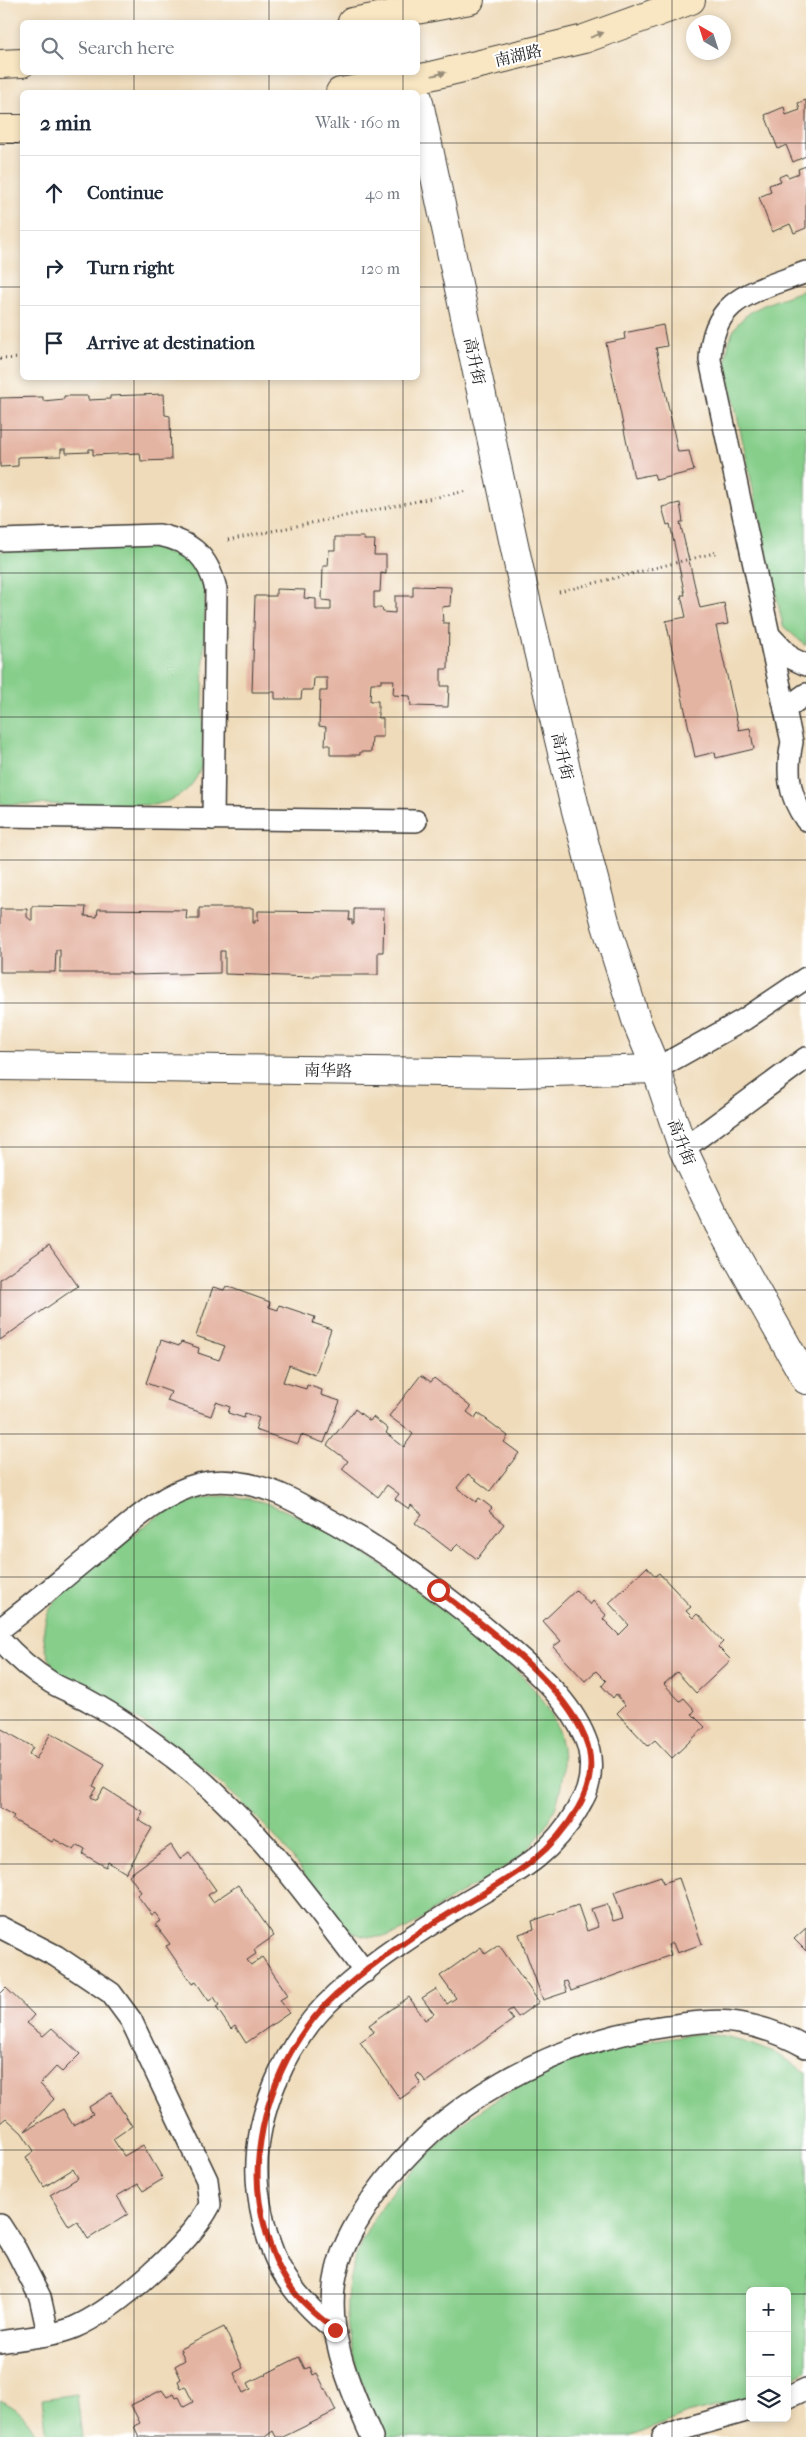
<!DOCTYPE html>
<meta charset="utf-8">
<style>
:root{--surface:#fff;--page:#f6f6f7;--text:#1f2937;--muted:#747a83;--line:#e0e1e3}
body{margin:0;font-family:"IM FELL French Canon","Noto Serif SC",serif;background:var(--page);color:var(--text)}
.controls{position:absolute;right:15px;bottom:15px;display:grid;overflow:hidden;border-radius:8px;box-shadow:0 2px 8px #0003}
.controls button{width:45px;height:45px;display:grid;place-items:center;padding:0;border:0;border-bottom:1px solid var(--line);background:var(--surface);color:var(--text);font:25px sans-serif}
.compass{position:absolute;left:686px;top:15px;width:45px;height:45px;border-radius:50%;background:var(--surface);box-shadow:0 2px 8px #0003;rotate:321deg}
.stop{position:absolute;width:15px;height:15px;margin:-11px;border:4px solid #c8321e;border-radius:50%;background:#fff}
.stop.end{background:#c8321e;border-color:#fff;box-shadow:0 1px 5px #0008}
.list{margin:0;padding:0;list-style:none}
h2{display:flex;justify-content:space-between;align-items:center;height:65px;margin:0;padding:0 20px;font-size:21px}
h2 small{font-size:16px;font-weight:400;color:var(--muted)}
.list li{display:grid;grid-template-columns:32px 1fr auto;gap:15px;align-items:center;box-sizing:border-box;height:75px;padding:0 20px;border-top:1px solid var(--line)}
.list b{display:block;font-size:19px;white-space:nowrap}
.list em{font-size:16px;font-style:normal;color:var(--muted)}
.icon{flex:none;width:28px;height:28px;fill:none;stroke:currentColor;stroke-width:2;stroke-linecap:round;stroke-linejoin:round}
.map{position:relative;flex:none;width:806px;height:2437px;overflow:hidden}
.search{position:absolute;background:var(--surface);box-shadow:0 2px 8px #0003;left:20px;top:20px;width:400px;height:55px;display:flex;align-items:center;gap:12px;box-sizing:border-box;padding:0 18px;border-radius:8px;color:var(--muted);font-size:19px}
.panel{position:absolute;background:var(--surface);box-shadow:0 2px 8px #0003;left:20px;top:90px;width:400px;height:290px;border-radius:8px}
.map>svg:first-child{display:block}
.green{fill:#86ce8a;stroke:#517553}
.building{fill:#e4b4a2}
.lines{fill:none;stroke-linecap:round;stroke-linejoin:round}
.service-casing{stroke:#3c3934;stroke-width:24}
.minor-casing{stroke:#3c3934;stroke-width:30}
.secondary-casing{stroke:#3c3934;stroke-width:30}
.path{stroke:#3c3934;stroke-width:3;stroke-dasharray:1 4;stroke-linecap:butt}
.service{stroke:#fff;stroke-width:21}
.minor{stroke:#fff;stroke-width:28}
.secondary{stroke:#f9e7c3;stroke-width:28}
.oneway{fill:#968c78}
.route{stroke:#c8321e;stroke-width:6}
.grid{fill:none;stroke:#1c1c1c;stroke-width:1;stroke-opacity:0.55}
.labels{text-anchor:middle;stroke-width:4;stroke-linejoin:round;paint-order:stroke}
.street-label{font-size:16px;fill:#1c1c1c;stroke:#fff}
</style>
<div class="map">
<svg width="806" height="2437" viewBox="0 0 806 2437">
<rect width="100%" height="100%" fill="#fff"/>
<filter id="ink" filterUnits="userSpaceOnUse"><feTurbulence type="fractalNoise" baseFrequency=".02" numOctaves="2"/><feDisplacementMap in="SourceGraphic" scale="10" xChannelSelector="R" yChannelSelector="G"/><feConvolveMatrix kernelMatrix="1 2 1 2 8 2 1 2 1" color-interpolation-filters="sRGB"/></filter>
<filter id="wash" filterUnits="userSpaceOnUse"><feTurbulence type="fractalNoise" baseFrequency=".0096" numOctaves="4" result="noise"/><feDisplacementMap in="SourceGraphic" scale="20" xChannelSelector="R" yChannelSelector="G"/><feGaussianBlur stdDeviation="1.12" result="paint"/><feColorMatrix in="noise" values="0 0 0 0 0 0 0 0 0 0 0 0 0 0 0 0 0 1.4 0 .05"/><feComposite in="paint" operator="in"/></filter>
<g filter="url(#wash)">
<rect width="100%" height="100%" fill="#efdbba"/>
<g class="green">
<path d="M806,289v357l-23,-20 -57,-261c1,-56 36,-58 80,-76z"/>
<path d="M155,546c26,7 45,19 50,47l-3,171c-8,25 -23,36 -49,41l-153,-1v-253z"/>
<path d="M224,1496c19,1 37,4 55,12 72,30 138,81 198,130 27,22 57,44 74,76 15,29 15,61 5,91 -5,15 -15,30 -26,42 -23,24 -56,37 -84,55 -16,9 -31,24 -48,31 -10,4 -25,5 -36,3 -26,-7 -60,-69 -79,-90 -14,-17 -30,-32 -45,-47 -33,-31 -69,-60 -107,-84 -12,-8 -24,-16 -37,-23 -12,-6 -27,-12 -37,-21 -6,-7 -10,-17 -12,-26 -8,-38 23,-57 50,-79 43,-35 70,-66 129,-70z"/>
<path d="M705,2033c36,7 72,16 101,40v297l-19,13v-92h-37v107l-63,16 -57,23h-245c-18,-39 -36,-79 -38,-122 -7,-112 131,-218 225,-254 42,-16 88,-23 133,-28z"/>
<polygon points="77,2394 82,2437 47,2437 42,2399"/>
<path d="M0,2400c18,8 29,19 37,37h-37z"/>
</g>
<g id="blocks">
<g class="building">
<polygon points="806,100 806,156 793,162 786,145 778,149 765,115 784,107 786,115 800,110 798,103"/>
<polygon points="806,166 806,228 794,233 790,224 772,232 759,197 771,192 769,185 781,181 779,177 786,174 788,177 799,173 798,169"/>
<polygon points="663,325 667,346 656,348 678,452 689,451 694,471 656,480 654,474 634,478 606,343 625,339 624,333"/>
<polygon points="164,394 165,415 170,416 171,460 141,461 140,453 93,455 93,449 89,449 89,452 66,453 66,449 61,449 61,456 18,457 18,466 0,467 0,398 43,397 43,401 64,399 64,396 88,396 88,400 110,399 110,396"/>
<polygon points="680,503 683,522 680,522 700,608 724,603 728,624 716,626 739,730 750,728 754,749 716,758 715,752 695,757 666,621 686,617 681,595 685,595 670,524 667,525 662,507"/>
<polygon points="335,537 364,537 364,540 375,540 374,555 386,555 386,574 381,573 380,592 374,592 374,608 382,608 383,612 395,613 395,596 413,596 413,586 451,587 450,606 442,607 443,623 449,623 448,669 441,669 441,686 449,686 448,707 411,706 410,696 393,695 394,680 381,680 381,683 371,683 370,701 378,701 378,718 383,718 383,737 372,737 371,752 360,752 360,755 330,755 330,745 325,745 326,727 319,726 320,691 327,691 327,678 314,678 313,690 302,690 301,699 275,699 275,692 252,692 255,596 276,596 276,589 305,590 304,598 316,599 316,610 331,610 331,601 322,600 323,566 328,566 329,550 335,550"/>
<polygon points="32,906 86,907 85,916 97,917 98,909 187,910 186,919 199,919 199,908 253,908 253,923 255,923 255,920 258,920 258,911 350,912 349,920 352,920 352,924 354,924 354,909 384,909 383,952 378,952 378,975 315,975 314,977 225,974 225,951 220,951 220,973 131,975 131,973 60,973 60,950 56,950 55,972 0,972 0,909 27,909 27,917 32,921"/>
<polygon points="49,1245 78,1286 0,1340 0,1279"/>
<polygon points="226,1286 270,1302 269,1307 278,1310 279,1305 315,1317 313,1323 331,1329 315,1375 289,1365 283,1382 306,1389 307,1385 322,1390 321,1395 340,1401 324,1443 301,1435 298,1444 255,1430 259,1418 245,1413 244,1418 228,1413 230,1407 216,1402 211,1416 167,1401 171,1392 146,1383 161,1340 179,1346 181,1342 199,1348 198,1353 219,1360 225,1346 196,1336 213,1287 224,1290"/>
<polygon points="421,1375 431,1382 434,1378 471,1407 467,1412 475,1418 478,1413 508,1436 504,1442 519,1453 490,1491 468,1474 457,1488 476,1502 479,1498 492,1508 489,1511 504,1524 477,1559 458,1544 451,1551 415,1523 422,1514 411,1505 409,1509 395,1499 399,1494 387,1485 378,1497 342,1469 348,1461 327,1445 355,1409 370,1421 373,1417 388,1429 386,1433 404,1447 413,1434 389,1416"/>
<polygon points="647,1567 655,1576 659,1573 691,1607 686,1611 693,1618 697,1614 723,1642 718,1647 731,1660 696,1693 677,1672 664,1684 680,1701 684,1698 695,1710 692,1714 705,1727 672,1758 655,1740 648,1746 617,1713 625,1705 616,1694 613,1698 602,1686 606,1681 596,1671 585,1681 553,1647 561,1641 543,1621 576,1590 590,1605 593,1601 606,1615 603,1619 619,1635 629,1625 609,1603"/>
<polygon points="0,1728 33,1747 29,1754 36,1759 51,1733 105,1764 93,1786 97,1788 91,1797 97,1800 104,1788 143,1812 138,1820 152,1828 126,1873 108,1862 106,1867 83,1854 85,1849 78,1845 74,1850 54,1839 52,1842 12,1819 14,1816 0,1808"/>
<polygon points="171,1845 180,1859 189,1852 216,1890 208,1895 213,1902 238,1885 274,1936 254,1950 256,1954 247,1960 251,1965 262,1957 288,1995 280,2000 289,2013 246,2043 235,2026 231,2029 216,2007 219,2005 214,1997 209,2001 196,1982 192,1984 166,1946 170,1944 155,1924 161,1921 155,1913 152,1915 137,1895 141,1892 129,1875"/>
<polygon points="661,1876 663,1883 679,1878 702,1944 677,1953 673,1943 668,1945 671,1955 571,1991 567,1981 563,1982 567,1992 543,2000 519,1934 534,1929 532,1921 578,1905 587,1931 598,1927 591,1909 607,1904 613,1921 623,1918 614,1892"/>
<polygon points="806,1928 806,1951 794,1939"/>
<polygon points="499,1945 539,2002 518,2017 512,2009 507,2012 513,2020 426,2082 419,2073 416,2076 421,2084 400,2099 360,2042 374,2032 369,2025 409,1997 425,2020 434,2014 422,1998 436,1989 447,2004 456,1998 440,1976 481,1947 485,1954"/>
<polygon points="6,1988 34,2015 27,2023 43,2036 52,2028 80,2054 62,2072 56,2067 40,2084 54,2099 25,2131 63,2109 73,2125 93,2114 89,2107 111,2093 132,2126 113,2139 124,2156 143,2145 163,2179 143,2191 138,2184 117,2196 128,2214 88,2239 77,2221 69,2226 50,2195 78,2178 73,2169 44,2187 26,2157 34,2151 22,2133 6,2118 0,2123 0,1994"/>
<polygon points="224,2327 243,2368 234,2373 243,2393 251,2389 248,2383 299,2357 305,2369 310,2367 313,2375 317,2373 336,2411 283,2437 276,2437 273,2431 265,2437 139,2437 134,2426 140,2423 131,2405 162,2390 167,2397 174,2394 176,2398 179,2397 184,2407 193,2402 185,2386 181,2388 178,2381 181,2379 175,2366 185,2360 180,2349"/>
</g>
</g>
</g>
<g filter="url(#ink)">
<use href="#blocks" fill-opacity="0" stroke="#3c3934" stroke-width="1"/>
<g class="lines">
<defs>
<g id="service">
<path d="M806,272c-51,20 -94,24 -96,88l82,382c-6,29 -4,53 14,78"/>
<path d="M0,540l159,-5c34,7 49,22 57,54l-3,230"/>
<polyline points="771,637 791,658 806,665"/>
<polyline points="785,709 806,694"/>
<polyline points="0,816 416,821"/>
<polyline points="656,1069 745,1019 806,978"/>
<polyline points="683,1149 806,1058"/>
<path d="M0,1629c36,-27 70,-57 105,-85 28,-23 58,-51 94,-60 24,-6 50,-1 73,7 14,5 28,13 41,20 68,36 131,82 190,132 30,26 67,57 82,95 7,16 7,36 2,52 -2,7 -7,13 -10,20 -27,47 -62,63 -107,90 -46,28 -94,58 -134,95 -51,46 -86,126 -78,195 8,64 27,100 77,140"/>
<path d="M0,1639c15,17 32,32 52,44 11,7 25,11 37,18 30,16 58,37 85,57 77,58 133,138 191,214"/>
<path d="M0,1927l56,29 55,37 20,27 76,160 3,25c-20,39 -94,104 -135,122 -20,9 -53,11 -75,15"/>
<polyline points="0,2225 16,2250 40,2297 48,2333"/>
<polyline points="787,2398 806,2389"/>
<path d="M372,2437c-23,-52 -49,-109 -35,-167 6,-27 22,-52 37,-74 67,-94 180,-155 293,-170 23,-3 49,-7 72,-3 24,4 46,12 67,24"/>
<polyline points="663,2437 683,2429 750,2410"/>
</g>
<g id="minor">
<polyline points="418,98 526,600 574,803 606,925 637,1023 656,1069 683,1149 719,1225 806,1380"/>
<polyline points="0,1066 517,1073 656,1069"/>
</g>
<g id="secondary">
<polyline points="352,22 470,0"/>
<polyline points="0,64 22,63"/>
<polyline points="340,92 413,80 584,39 691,0"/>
<polyline points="0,129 22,129"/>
</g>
</defs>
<use href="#service" class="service-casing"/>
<use href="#minor" class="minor-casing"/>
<use href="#secondary" class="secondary-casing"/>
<g class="path">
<polyline points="0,359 22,358"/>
<polyline points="228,540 467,491"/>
<polyline points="559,592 718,552"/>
</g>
<use href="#service" class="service"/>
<use href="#minor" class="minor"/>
<use href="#secondary" class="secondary"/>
</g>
<defs><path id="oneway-solid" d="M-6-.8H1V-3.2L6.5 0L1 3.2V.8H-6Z" transform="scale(1.25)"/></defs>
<g class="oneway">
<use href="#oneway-solid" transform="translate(597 35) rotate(-20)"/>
<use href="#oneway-solid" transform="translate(439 74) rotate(-13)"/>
</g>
</g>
<g class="lines" filter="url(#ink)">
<path class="route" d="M335,2330c-14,-12 -29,-23 -40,-37 -25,-31 -40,-89 -37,-129 4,-62 31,-127 78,-169 32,-28 67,-53 103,-75 54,-35 105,-53 139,-112 12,-21 17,-46 7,-70 -23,-56 -99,-111 -147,-148"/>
</g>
<path class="grid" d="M134,0v22M269,0v22M403,0v22M537,0v2437M672,0v2437M134,72v20M269,72v20M403,72v20M0,143h22M418,143h388M0,287h22M418,287h388M134,378v2059M269,378v2059M403,378v2059M0,430h806M0,573h806M0,717h806M0,860h806M0,1003h806M0,1147h806M0,1290h806M0,1434h806M0,1577h806M0,1720h806M0,1864h806M0,2007h806M0,2150h806M0,2294h750M787,2294h19"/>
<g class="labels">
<g class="street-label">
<text transform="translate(518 55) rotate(-13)" y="6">南湖路</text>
<text transform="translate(475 361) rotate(78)" y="6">高升街</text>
<text transform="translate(563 756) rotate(77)" y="6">高升街</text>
<text transform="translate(328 1070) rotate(1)" y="6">南华路</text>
<text transform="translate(682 1142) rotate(69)" y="6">高升街</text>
</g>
</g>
</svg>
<div class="controls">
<button>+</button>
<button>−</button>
<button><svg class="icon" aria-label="layers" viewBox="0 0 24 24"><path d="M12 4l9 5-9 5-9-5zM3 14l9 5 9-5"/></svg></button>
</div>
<svg class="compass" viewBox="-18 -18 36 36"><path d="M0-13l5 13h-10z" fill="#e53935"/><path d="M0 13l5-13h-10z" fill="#747a83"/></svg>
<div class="stop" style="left:438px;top:1590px"></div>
<div class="stop end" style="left:335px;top:2330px"></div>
<div class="search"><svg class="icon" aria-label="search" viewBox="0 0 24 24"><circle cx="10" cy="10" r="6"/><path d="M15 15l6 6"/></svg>Search here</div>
<section class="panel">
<h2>2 min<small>Walk · 160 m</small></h2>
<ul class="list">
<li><svg class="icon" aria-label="ahead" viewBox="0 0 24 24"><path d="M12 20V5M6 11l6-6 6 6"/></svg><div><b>Continue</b></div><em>40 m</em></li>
<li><svg class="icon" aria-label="right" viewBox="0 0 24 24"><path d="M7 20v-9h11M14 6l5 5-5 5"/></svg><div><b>Turn right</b></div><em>120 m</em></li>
<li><svg class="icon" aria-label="arrive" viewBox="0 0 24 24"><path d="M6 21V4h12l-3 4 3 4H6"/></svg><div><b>Arrive at destination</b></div></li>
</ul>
</section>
</div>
